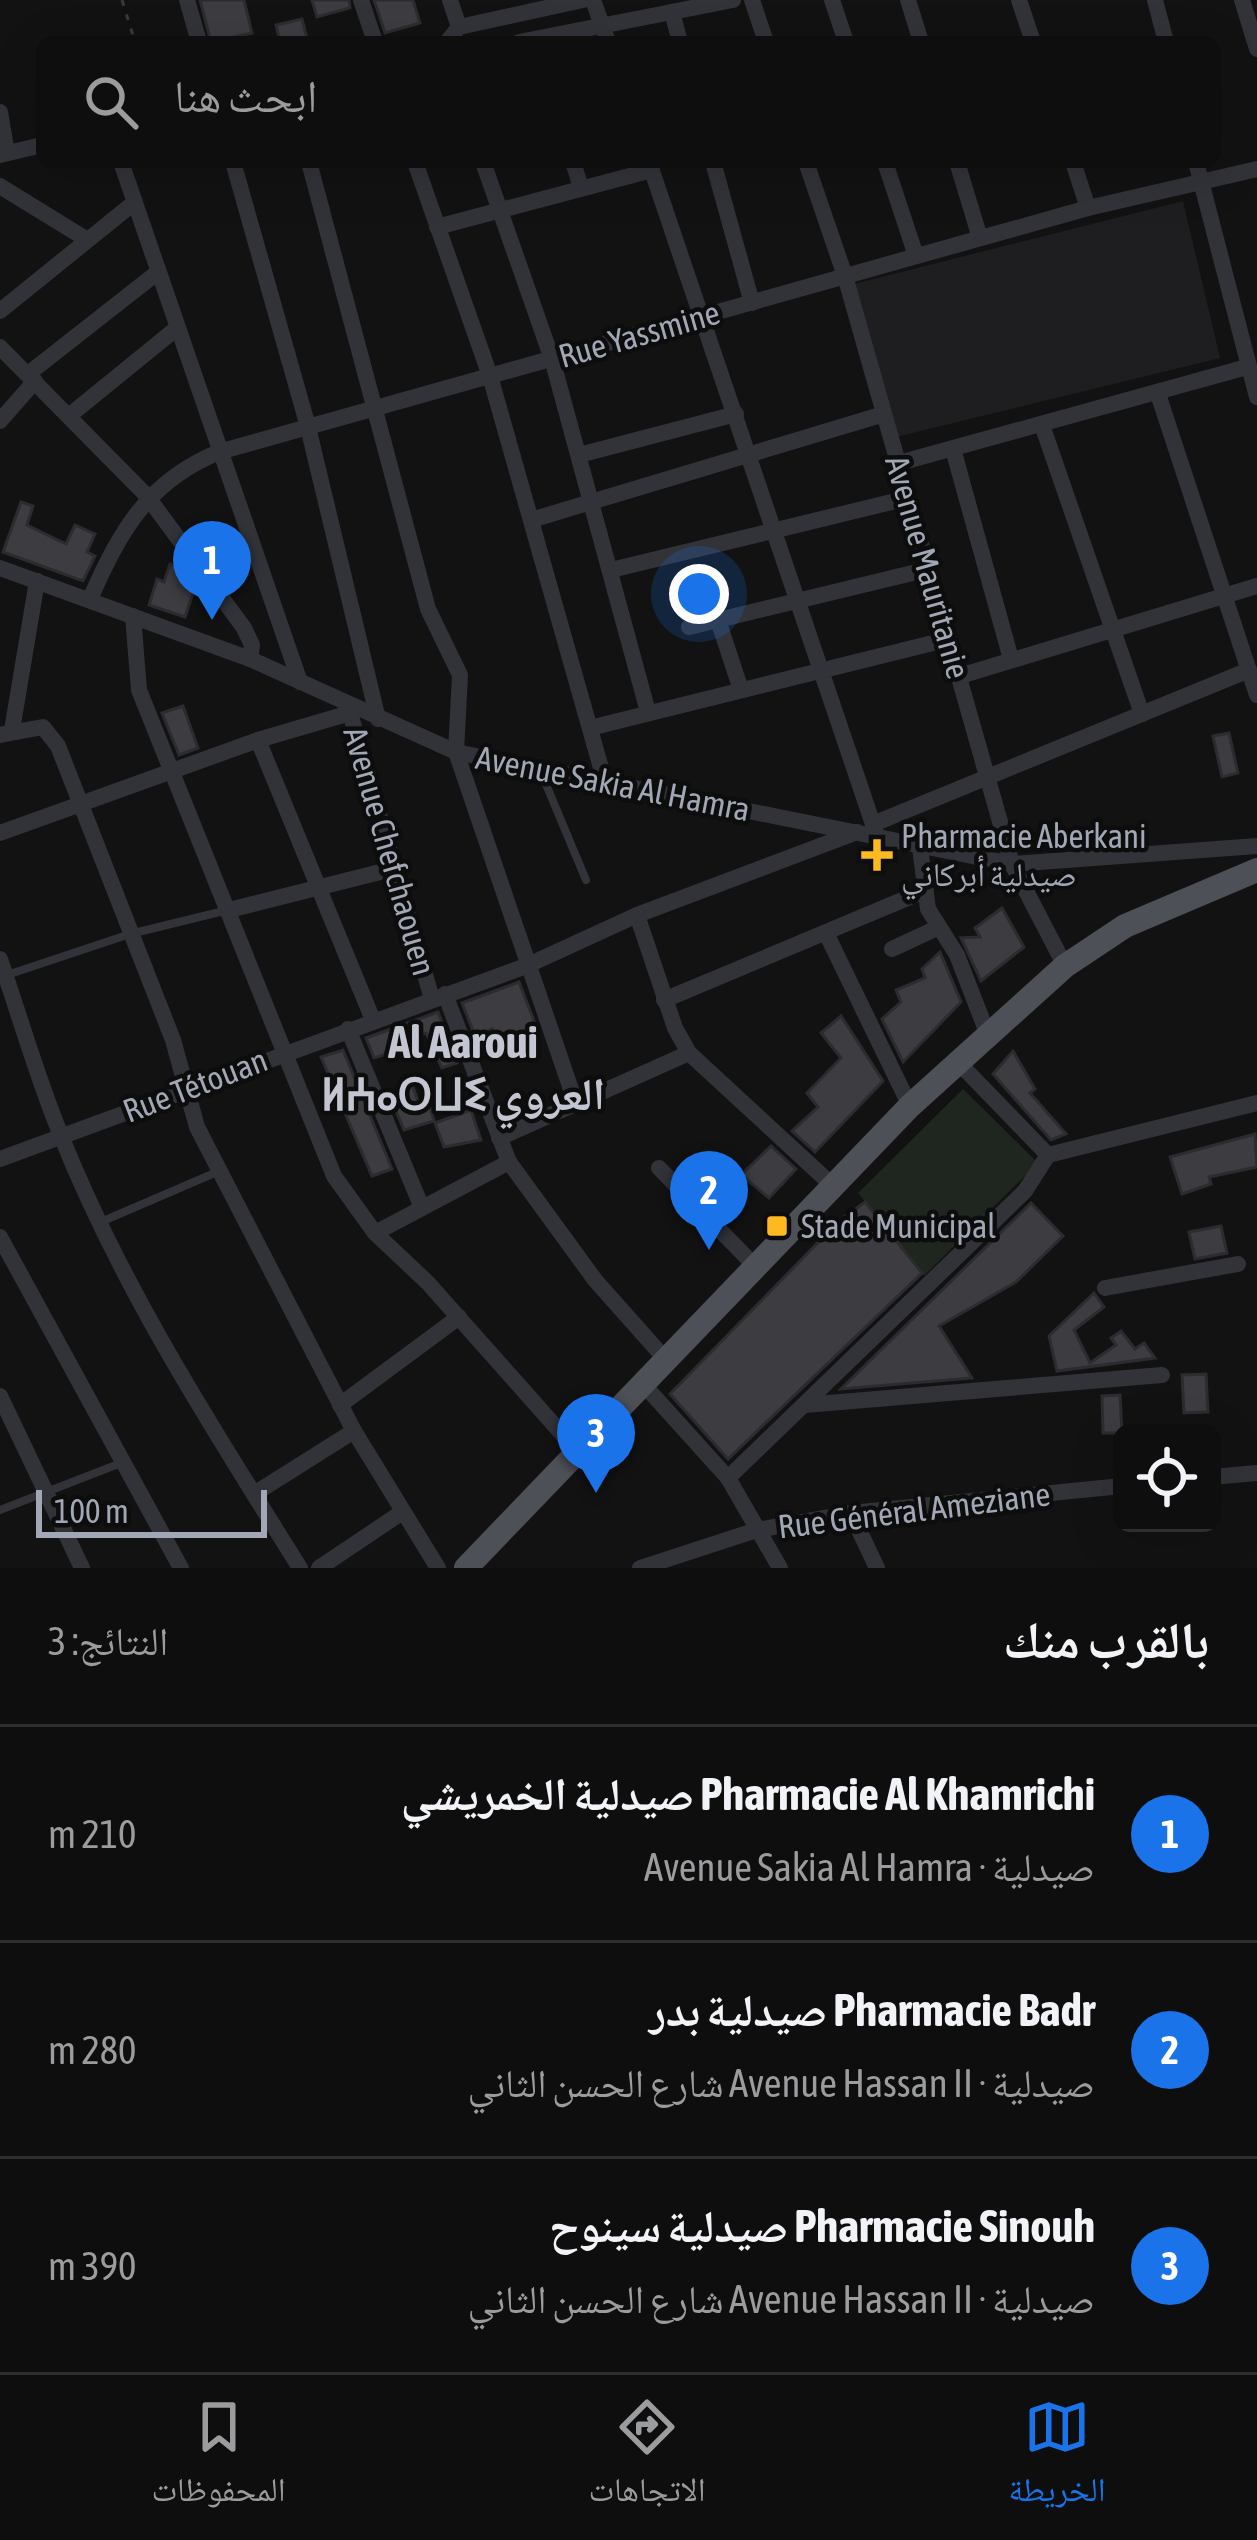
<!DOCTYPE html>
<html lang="ar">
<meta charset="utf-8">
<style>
:root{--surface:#0e0e0e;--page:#171717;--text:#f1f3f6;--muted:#9b9c9e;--line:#2e2e2e;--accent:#1a73e8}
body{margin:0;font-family:"Asap Condensed","Noto Naskh Arabic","Noto Sans Tifinagh",sans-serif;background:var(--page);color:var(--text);direction:rtl}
.controls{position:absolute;right:36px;bottom:36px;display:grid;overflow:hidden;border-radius:18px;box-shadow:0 12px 48px #0002}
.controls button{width:108px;height:108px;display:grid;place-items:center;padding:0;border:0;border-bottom:3px solid var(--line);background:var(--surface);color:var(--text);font:60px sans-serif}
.scale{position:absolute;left:36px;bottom:30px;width:231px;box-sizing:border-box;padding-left:12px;border:6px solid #a2a7b5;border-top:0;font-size:33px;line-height:42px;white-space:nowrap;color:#a2a7b5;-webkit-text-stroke:9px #0d0d0e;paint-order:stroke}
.you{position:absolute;left:699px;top:594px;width:42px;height:42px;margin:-30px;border:9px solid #fff;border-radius:50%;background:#1a73e8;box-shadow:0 0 0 18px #1a73e833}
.badge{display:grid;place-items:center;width:78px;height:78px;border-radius:50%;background:var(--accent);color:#fff;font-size:39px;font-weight:700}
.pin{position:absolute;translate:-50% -99px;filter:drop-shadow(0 3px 6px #0008)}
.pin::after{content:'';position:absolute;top:63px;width:42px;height:36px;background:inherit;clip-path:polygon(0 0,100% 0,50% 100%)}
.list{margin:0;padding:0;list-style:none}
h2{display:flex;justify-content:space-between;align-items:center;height:156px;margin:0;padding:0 48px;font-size:51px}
h2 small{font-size:39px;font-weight:400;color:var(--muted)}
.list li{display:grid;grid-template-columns:78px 1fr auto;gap:36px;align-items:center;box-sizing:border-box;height:216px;padding:0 48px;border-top:3px solid var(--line)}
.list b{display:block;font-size:45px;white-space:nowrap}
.list p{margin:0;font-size:39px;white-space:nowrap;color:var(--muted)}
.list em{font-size:39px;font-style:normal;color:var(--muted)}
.icon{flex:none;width:66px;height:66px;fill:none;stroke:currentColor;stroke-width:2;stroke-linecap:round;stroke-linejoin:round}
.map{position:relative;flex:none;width:1257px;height:1568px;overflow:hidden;direction:ltr}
.search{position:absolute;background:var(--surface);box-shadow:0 12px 48px #0002;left:36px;right:36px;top:36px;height:132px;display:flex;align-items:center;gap:30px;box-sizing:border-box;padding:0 42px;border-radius:18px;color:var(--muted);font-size:45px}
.sheet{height:804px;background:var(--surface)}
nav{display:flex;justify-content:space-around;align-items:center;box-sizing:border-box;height:168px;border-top:3px solid var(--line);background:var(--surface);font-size:33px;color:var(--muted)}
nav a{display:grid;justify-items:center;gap:6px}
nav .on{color:var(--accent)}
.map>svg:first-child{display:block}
.built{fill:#1e1e20}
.green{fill:#1e261f}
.building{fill:#3c3c41;stroke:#2c2b2f;stroke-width:3}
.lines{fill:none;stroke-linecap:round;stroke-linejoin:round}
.path{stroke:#383a40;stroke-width:3;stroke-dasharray:6 9;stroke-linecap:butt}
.service{stroke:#323339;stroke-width:8}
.minor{stroke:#323339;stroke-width:16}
.primary{stroke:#4e5058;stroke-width:24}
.poi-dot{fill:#fcba20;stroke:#0d0d0e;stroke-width:4.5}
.labels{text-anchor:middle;stroke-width:9;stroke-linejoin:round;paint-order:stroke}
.street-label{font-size:33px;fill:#a2a7b5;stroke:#0d0d0e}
.poi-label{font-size:33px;fill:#a2a7b5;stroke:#0d0d0e;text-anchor:start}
.district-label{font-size:45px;font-weight:bold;fill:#c3c6d1;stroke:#0d0d0e}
</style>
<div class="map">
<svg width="1257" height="1568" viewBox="0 0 1257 1568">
<rect width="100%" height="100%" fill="#121213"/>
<polygon class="built" points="1183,201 1220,358 896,437 854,284"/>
<polygon class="green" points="963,1089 1038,1163 924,1276 858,1193"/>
<g class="building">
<polygon points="200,0 244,0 252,33 211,42"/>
<polygon points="312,0 349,0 350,8 317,17"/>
<polygon points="374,0 413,0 420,23 385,33"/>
<polygon points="302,19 308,42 280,42 276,25"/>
<polygon points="21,502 33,506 27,525 66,544 75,525 95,534 87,552 95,556 83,581 3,552"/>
<polygon points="170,564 185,569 196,584 185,617 149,605 157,579 164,582"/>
<polygon points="183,706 198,748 179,755 162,713"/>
<polygon points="1229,733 1238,773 1222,777 1213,736"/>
<polygon points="1002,908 1024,947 981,981 961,938 980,937 975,928"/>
<polygon points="940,952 961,1002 903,1062 882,1019 901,1002 896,990 925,978 922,969"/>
<polygon points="519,982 538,1031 497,1041 492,1029 475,1036 462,1003"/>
<polygon points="438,1012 457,1063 442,1068 426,1033 388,1045 390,1053 374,1058 366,1038"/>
<polygon points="841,1016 883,1081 815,1152 792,1131 818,1107 807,1093 841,1058 821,1033"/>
<polygon points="343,1050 392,1169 372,1176 321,1057"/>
<polygon points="1013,1051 1035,1089 1030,1093 1066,1134 1051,1140 993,1074"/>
<polygon points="413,1087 420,1107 429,1104 434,1121 404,1130 389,1094"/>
<polygon points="471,1110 481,1140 444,1147 435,1123"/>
<polygon points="1255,1134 1257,1167 1209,1177 1211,1184 1182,1194 1170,1157"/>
<polygon points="771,1146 796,1169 769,1198 741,1175"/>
<polygon points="865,1202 922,1273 728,1459 670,1394 840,1220"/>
<polygon points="1031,1203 1063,1236 1016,1282 939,1326 972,1378 841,1389"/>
<polygon points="1221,1226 1227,1253 1195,1259 1189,1232"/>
<polygon points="1094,1293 1104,1307 1074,1330 1090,1363 1116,1345 1111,1338 1121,1331 1135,1349 1144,1343 1155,1358 1057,1371 1049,1336"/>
<polygon points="1206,1374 1208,1412 1184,1413 1182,1375"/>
<polygon points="1120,1395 1122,1433 1103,1433 1102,1396"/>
</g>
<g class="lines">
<polyline class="path" points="122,0 135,42"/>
<g class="service">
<polyline points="540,770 586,880"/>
<polyline points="7,975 130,934 228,910"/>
<polyline points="103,1221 217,1172"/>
<polyline points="0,1510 121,1463"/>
</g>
<g class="minor">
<polyline points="187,0 199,42"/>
<polyline points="361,0 375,42"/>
<polyline points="450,0 459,27"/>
<polyline points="593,0 608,42"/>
<polyline points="752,0 766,42"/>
<polyline points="832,0 846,42"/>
<polyline points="908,0 921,42"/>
<polyline points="1019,0 1033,42"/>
<polyline points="1155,0 1166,42"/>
<polyline points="1242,0 1257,49"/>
<polyline points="672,12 680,42"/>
<polyline points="447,42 459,27 583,0"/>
<polyline points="519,42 733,0"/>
<polyline points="0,112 7,153"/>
<polyline points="0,155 42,145"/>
<polyline points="121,162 300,682"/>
<polyline points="233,162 307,423 378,719"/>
<polyline points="309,162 428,609 460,675 456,752 576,1104"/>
<polyline points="415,162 490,376 605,782"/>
<polyline points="483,162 552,359 648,712"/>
<polyline points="573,162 581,188"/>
<polyline points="649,162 877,836"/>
<polyline points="713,162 752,303"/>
<polyline points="806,162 845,276 1012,864 1065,966"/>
<polyline points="885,162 916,256"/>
<polyline points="957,162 980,238"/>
<polyline points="1073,162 1088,208"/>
<polyline points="1196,162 1257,397"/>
<polyline points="0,186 86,239"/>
<polyline points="437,227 652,170"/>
<polyline points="0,311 135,202"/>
<polyline points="0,347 147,496 244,628 252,645 250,659"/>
<polyline points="28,374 158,272"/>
<polyline points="1158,394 1257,695"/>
<polyline points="70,415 177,328"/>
<polyline points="0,421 35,381"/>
<polyline points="1042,425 1142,714"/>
<polyline points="953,449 1011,659"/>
<polyline points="579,455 736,414"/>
<polyline points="899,463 1247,367"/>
<polyline points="531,520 884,414"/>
<polyline points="0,568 250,659 456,752 1012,864 1257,846"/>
<polyline points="611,570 908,498"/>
<path d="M90,599c30,-68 58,-118 129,-147l869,-244 169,-39"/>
<polyline points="133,616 139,690 334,1176 375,1233 428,1283 579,1453"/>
<polyline points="718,620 741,690"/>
<polyline points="689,627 929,569"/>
<polyline points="960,676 1257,586"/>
<polyline points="348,706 432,999"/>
<polyline points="590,728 949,639"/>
<polyline points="12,730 37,581"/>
<polyline points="0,735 43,727 58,746 173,1040 197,1127 354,1431 438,1568"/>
<polyline points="258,740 373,1020"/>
<polyline points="873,824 1249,670"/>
<polyline points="0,833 258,740 350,713"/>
<polyline points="920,848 928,909 957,955 988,1035"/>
<polyline points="229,910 396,868"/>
<polyline points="637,915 675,1028 689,1053 832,1185"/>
<polyline points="827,935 910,1106"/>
<polyline points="892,949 937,928"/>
<path d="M0,959c20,58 37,118 60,174 61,154 153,296 240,435"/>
<polyline points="445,994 509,1162 595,1280 667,1361"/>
<polyline points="664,1000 924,891"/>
<polyline points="348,1029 422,1208"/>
<polyline points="958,1062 1048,1155"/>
<polyline points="499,1138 689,1053"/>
<polyline points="0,1159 526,966 637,915 857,832"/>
<polyline points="659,1168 755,1266"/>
<polyline points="375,1233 509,1162"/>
<polyline points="0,1237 181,1568"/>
<polyline points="1105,1288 1238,1264"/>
<polyline points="644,1385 728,1478 780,1568"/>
<polyline points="0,1396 82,1568"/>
<polyline points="340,1405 459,1317"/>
<polyline points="805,1405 1162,1375"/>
<polyline points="1212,1477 1257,1473"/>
<polyline points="728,1478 1025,1191 1048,1155 1257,1103"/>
<polyline points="254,1494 354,1431"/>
<polyline points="851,1513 877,1568"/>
<polyline points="319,1568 401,1513"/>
<polyline points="640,1568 757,1530 851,1513 1122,1486"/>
</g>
<polyline class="primary" points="466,1568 910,1106 1065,966 1125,926 1257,870"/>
</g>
<g class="poi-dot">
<path d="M871 837h12v12h12v12h-12v12h-12v-12h-12v-12h12z"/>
<rect x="765" y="1214" width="24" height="24" rx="6"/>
</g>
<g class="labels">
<g class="street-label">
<text transform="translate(639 334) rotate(-16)" y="12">Rue Yassmine</text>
<text transform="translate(928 567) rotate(74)" y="12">Avenue Mauritanie</text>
<text transform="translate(613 783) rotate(11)" y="12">Avenue Sakia Al Hamra</text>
<text transform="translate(390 851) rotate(74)" y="12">Avenue Chefchaouen</text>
<text transform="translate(195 1085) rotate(-21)" y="12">Rue Tétouan</text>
<text transform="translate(914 1510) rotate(-7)" y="12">Rue Général Ameziane</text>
</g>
<g class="poi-label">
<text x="901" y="848">Pharmacie Aberkani<tspan x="901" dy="38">صيدلية أبركاني</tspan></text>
<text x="801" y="1238">Stade Municipal</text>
</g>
<g class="district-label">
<text x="463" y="1058">Al Aaroui<tspan x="463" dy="52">ⵍⵄⴰⵔⵡⵉ العروي</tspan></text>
</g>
</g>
</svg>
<div class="controls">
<button><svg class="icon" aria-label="locate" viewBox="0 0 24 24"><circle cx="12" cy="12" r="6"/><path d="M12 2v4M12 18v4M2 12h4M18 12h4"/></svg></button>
</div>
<div class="scale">100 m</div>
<div class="you"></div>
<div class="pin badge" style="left:212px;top:620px">1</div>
<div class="pin badge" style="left:709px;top:1250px">2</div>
<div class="pin badge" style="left:596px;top:1493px">3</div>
<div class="search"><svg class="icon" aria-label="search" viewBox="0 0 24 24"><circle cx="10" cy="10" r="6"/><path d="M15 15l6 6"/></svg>ابحث هنا</div>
</div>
<section class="sheet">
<h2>بالقرب منك<small>النتائج: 3</small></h2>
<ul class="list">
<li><span class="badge">1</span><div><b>Pharmacie Al Khamrichi صيدلية الخمريشي</b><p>صيدلية · Avenue Sakia Al Hamra</p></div><em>210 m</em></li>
<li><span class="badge">2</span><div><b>Pharmacie Badr صيدلية بدر</b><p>صيدلية · Avenue Hassan II شارع الحسن الثاني</p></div><em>280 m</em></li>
<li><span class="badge">3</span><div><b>Pharmacie Sinouh صيدلية سينوح</b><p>صيدلية · Avenue Hassan II شارع الحسن الثاني</p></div><em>390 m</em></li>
</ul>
</section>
<nav>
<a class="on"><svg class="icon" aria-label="map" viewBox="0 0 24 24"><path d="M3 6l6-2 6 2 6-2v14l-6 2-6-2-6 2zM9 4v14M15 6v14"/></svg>الخريطة</a>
<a><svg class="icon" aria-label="directions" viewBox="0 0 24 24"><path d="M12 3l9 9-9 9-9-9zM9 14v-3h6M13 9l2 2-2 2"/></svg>الاتجاهات</a>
<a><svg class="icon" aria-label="saved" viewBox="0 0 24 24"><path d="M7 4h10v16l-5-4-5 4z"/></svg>المحفوظات</a>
</nav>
